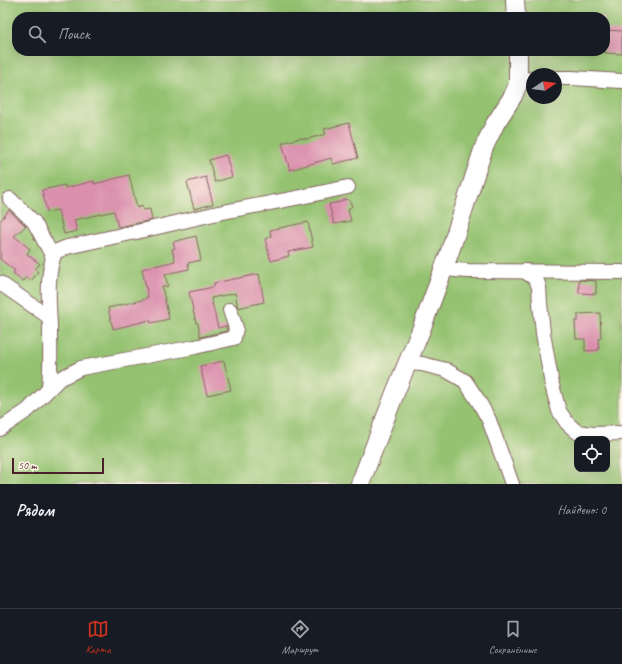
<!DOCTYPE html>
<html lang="ru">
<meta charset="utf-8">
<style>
:root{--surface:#171b24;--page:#242831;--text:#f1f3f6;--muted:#9ea1a6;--line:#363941;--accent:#c8321e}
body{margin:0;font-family:Caveat,sans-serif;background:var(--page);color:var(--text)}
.controls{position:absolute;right:12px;bottom:12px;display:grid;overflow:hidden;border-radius:8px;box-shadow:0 4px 16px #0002}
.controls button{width:36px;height:36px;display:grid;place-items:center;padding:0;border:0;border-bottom:1px solid var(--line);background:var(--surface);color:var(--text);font:20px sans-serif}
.compass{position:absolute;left:526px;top:68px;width:36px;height:36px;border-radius:50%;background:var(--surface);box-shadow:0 4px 16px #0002;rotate:77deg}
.scale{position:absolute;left:12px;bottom:10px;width:92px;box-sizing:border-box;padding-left:4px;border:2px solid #4a1f2b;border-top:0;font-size:11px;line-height:14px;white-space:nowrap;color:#4a1f2b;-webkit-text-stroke:3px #fcf5e5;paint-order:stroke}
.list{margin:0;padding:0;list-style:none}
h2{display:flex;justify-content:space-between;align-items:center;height:52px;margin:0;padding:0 16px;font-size:17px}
h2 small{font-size:13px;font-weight:400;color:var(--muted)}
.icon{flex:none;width:22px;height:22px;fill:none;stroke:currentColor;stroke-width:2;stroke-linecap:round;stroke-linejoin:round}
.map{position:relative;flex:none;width:622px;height:484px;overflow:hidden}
.search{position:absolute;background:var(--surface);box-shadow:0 4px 16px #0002;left:12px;right:12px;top:12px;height:44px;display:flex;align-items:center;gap:10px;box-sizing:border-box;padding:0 14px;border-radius:16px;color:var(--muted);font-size:15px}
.sheet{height:124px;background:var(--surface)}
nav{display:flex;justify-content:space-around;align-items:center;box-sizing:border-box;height:56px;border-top:1px solid var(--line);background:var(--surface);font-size:11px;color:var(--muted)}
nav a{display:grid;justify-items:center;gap:2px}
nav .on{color:var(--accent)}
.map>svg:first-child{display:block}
.green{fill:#94c271;stroke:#6f704e;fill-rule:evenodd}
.building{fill:#da90ad}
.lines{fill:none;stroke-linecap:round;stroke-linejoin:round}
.minor-casing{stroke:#866361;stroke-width:16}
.tertiary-casing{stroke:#866361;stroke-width:20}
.minor{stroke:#fff;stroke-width:14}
.tertiary{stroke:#fff;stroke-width:18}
</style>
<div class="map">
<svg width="622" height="484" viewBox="0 0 622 484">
<rect width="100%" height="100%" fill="#fcf5e5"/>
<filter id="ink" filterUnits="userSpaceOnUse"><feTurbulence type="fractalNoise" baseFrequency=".025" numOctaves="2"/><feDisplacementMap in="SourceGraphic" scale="8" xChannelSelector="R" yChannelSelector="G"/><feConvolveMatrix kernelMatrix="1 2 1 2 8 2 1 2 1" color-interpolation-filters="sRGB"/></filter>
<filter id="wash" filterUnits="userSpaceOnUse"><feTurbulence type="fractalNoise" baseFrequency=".012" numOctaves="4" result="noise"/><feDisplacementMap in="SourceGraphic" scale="16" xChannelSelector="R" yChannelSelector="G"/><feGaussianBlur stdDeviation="0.9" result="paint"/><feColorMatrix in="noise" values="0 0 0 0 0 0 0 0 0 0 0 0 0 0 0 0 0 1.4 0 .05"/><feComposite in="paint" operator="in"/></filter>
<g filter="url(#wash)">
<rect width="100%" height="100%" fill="#f6e0c6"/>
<path class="green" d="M0,0h622v484h-622zM17,17h588v34h-588zM532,74h24v24h-24zM577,439h30v30h-30z"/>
<g id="blocks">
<g class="building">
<polygon points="605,30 622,31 622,54 605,53"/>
<polygon points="349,123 358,158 333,164 331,158 290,170 282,143 300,138 307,139 326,134 324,129"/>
<polygon points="226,155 232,177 215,182 209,160"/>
<polygon points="129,175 137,208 142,206 143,210 150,209 152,220 118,227 114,211 74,220 77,231 64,234 58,210 47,212 42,190 65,185 65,188 94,181 94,184"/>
<polygon points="206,177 213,204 194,209 187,182"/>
<polygon points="346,199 349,200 352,206 348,210 351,221 334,224 329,204 340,202"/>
<polygon points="9,210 26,226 14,236 30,249 27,254 40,264 35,269 38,272 31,281 26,277 23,281 13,273 15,271 0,259 0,221"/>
<polygon points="308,222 313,247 288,252 289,256 271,261 265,239 271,237 270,230"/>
<polygon points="196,236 201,260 188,263 189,269 165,274 168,286 162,287 169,319 151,323 150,320 113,329 108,308 146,299 146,297 148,297 142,269 175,261 172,249 175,248 173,242"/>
<polygon points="259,274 264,302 238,308 235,293 211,298 218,328 226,326 227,331 200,337 198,323 196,323 189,292 214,287 214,283"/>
<polygon points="579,280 596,281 596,294 579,293"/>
<polygon points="600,313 601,338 598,339 599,350 585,351 585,339 576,339 575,321 578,321 578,314"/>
<polygon points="224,361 231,390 207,395 200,366"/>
</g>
</g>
</g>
<g filter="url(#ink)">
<use href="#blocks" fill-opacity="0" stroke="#866361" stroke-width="1"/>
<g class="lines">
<defs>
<g id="minor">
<polyline points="556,78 572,78 622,81"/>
<polyline points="518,80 532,79"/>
<polyline points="10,199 34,222 53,257"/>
<polyline points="444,269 468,271 622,272"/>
<polyline points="524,271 536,279 539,287 540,303 543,333 552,385 559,411 567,423 577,432 594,434 622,433"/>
<polyline points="0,283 49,317"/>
<polyline points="408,363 422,364 446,370 465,381 479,402 489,420 512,484"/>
<path d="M49,387c2,-20 1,-41 1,-61 -1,-25 -4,-51 5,-74l12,-5 78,-17 73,-17 83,-16 47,-10"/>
<polyline points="0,429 28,410 59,379 81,368 195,347 234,338 236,328 230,310"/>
</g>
<g id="tertiary">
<polyline points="515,0 516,17"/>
<polyline points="360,484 395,393 421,330 449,254 484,147 495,124 513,96 518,84 518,51"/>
</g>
</defs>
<use href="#minor" class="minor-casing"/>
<use href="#tertiary" class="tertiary-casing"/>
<use href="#minor" class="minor"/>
<use href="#tertiary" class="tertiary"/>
</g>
</g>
</svg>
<div class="controls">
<button><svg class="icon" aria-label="locate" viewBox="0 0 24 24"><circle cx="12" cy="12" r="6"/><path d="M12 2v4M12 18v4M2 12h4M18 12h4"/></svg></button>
</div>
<svg class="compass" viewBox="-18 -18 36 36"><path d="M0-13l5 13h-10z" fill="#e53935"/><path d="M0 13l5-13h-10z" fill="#9ea1a6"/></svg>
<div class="scale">50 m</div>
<div class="search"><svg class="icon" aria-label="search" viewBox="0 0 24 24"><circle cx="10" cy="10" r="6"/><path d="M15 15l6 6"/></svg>Поиск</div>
</div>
<section class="sheet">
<h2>Рядом<small>Найдено: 0</small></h2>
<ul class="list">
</ul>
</section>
<nav>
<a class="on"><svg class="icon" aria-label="map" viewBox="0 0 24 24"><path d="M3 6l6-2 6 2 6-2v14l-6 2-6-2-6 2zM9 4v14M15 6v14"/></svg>Карта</a>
<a><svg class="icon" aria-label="directions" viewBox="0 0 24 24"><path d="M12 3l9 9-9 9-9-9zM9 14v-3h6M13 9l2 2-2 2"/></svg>Маршрут</a>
<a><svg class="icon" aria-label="saved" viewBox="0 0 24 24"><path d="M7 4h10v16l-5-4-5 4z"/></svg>Сохранённые</a>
</nav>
